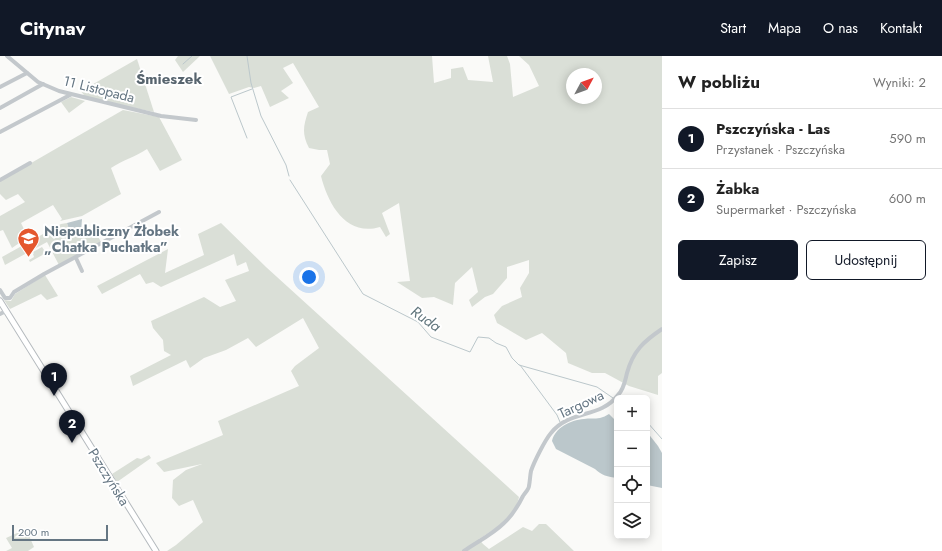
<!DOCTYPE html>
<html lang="pl">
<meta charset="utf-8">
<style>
:root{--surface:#fff;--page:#f2f2f2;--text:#222;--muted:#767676;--line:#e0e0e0;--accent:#111827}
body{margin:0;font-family:Jost,sans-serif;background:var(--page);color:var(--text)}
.controls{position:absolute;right:12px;bottom:12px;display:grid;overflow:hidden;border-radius:6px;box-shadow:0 2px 10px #0003}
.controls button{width:36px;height:36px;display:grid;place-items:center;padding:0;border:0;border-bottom:1px solid var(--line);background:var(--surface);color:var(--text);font:20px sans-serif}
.compass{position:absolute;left:566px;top:12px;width:36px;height:36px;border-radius:50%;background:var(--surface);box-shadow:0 2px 10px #0003;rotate:49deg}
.scale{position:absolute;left:12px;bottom:10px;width:96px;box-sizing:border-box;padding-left:4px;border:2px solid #657683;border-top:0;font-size:11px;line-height:14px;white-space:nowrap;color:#657683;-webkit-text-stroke:3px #fff;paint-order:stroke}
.you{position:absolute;left:309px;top:221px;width:14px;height:14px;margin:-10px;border:3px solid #fff;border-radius:50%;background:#1a73e8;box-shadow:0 0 0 6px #1a73e833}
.badge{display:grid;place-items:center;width:26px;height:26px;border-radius:50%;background:var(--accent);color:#fff;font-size:13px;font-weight:700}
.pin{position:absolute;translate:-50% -33px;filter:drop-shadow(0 1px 2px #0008)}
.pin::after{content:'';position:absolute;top:21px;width:14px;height:12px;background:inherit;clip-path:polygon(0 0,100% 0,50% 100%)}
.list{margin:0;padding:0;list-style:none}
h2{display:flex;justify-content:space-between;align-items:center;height:52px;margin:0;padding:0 16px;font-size:17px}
h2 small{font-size:13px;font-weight:400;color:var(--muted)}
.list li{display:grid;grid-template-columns:26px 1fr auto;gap:12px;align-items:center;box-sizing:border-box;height:60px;padding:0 16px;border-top:1px solid var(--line)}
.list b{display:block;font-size:15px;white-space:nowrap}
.list p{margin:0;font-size:13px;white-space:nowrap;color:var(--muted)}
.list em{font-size:13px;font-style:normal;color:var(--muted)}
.actions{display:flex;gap:8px;padding:12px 16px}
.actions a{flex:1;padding:9px 0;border:1px solid var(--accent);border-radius:6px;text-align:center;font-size:14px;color:var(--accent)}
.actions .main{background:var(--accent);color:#fff}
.icon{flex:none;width:22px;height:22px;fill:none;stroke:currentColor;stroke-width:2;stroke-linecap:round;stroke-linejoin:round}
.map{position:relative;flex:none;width:662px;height:495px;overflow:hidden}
header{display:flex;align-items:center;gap:24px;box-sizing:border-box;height:56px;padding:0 20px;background:var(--accent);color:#fff}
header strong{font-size:19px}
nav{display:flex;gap:22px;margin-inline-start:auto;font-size:14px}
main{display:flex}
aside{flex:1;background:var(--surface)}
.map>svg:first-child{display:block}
.green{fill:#dadfd7;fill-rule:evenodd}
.water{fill:#bbc7cb}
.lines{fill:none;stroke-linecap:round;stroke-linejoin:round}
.stream{stroke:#bbc7cb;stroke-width:1}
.major-casing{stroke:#b5babe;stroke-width:7}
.minor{stroke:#c3c8cc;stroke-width:4}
.major{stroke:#fff;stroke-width:5}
.labels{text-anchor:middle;stroke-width:4;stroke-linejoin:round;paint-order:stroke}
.street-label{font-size:14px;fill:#657683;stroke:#fff}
.poi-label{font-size:14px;font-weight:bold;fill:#657683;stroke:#fff;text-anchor:start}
.neighbourhood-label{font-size:15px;font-weight:bold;fill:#57646e;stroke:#fff}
.water-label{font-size:15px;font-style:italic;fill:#60757c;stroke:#fff}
</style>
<header>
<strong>Citynav</strong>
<nav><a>Start</a><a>Mapa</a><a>O nas</a><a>Kontakt</a></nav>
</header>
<main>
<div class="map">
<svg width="662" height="495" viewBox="0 0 662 495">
<rect width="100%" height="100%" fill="#fafaf8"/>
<g class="green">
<polygon points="178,0 200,0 183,16 175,4"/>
<path d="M210,0h222l2,27 17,-5v-9l12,-2 5,13 25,2 -5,-26h19l3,8 3,33 26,-11 -10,-21 -10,-9h143v317l-4,3v19l-29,-9 -24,-13h-13l-24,-10 -2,-10 -24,-20 -16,7 -29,-17 -3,-8 8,-9 20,-9 -2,-9 9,-15v-13l-22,7v11l-14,16 -8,3 -13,10 -3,-7 9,-8 -6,-25 -17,16 -2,22 -19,-8 -12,1 -25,-16 13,-1 -11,-78 -17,10 8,21 -4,3 -6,-10c-34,10 -52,-23 -59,-51l9,-12 -3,-14h-8l-10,-2c-7,-14 -6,-21 -1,-36l11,-5 -26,-44 -10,5 10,15 -12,8 8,7 -19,9 -9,-21 -7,2 -5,-1 -20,7zM572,18h24v24h-24z"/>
<polygon points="137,3 154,56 86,42 81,35"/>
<polygon points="71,41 85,45 69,57 61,46"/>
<path d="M123,54l36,7 23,43 -22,11 -13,-22c-12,8 -24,11 -36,19l10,26 -39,22 -22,5 2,-2 -9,-14 -32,18 7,14 -16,11 -9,-18 -3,1v-15l25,-14 -7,-8 -12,6 -6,-6v-13z"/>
<polygon points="67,167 71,180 73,181 93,171 101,186 59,209 47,186 5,209 2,201 61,168"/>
<path d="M221,167l45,44 253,230c-4,20 -24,32 -40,42l4,5 6,5 34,-22 9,4 7,-7h7l28,27h-407l9,-6 27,-23 -10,-22 -14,6 -7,-8 1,-18 13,-10 16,-6 -38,8 -8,-9 67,-28 -5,-14 81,-35 -8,-15 4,-5 24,-18 -16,-30 -47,29 -8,-9 -22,12 -22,8 -14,10 -4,-8 -53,26 -3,-10 41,-21 -7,-4 -1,-11 -10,-12 -2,-7 53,-24 16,10 16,-6 -11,-21 24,-9 -3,-9 -9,4 -3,-12 -73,33 -8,-5 -7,2 -6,-10 -38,20 -5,-8 71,-37 -3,24 39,-18 -6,-21z"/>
<polygon points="42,191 46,197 30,206 29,204 34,201 33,198 34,197 33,196"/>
<polygon points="45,219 58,240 47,244 41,238 10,253 4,244 11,245 15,238"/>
<polygon points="149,399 151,402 117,426 112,418 137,402 141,403"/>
<polygon points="26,473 34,491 28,495 6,495 12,492 6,482"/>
</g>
<g class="water">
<polygon points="82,163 81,176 73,181 71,180 67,167"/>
<path d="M609,358l8,8v56c-9,-1 -16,-3 -22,-9l-39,-20 -4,-8c3,-13 18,-21 32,-22 5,-1 11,0 16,-1 3,-1 6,-2 9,-4z"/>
<polygon points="647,376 658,390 662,397 662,432 647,429"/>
</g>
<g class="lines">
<g class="stream">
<polyline points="247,0 251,27 261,60 286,109 289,120"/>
<polyline points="183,8 192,0"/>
<polyline points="247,82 231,41 252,33"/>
<polyline points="290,124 363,238 418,266 431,281 470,296 478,281 489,282 496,287 506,291 512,302 519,309 597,331 613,342"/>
<polyline points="520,309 557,359 560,366"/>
<polyline points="647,366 662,383"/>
</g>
<defs>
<polyline id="major" points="0,245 156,495"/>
</defs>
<use href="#major" class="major-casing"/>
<g class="minor">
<polyline points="7,0 38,26 59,35 161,60 196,64"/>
<polyline points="0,31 27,17"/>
<polyline points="0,52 43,28"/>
<polyline points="0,76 70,39"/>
<polyline points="0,124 30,107"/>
<polyline points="76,202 82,215"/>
<polyline points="0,234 5,242 10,242 14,236 44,218 159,156"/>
<polyline points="0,258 6,255"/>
<path d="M464,495c13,-9 29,-17 40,-28 9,-8 14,-17 19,-27 2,-3 6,-7 6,-10 1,-5 1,-10 2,-15 3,-9 14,-31 20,-38 19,-24 49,-14 67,-38 6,-6 7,-14 9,-22 6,-22 17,-32 35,-44"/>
</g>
<use href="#major" class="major"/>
</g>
<defs>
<symbol id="school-pin" viewBox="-11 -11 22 30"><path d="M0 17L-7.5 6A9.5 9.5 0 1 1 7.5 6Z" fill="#e4572e" stroke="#fff"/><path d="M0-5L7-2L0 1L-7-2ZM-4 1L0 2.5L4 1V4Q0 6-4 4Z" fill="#fff"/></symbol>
</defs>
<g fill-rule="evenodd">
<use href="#school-pin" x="16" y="170" width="25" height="34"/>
</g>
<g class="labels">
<g class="street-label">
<text transform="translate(99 33) rotate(14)" y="5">11 Listopada</text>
<text transform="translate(581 348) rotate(-25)" y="5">Targowa</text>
<text transform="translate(109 421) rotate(58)" y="5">Pszczyńska</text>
</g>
<g class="poi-label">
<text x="44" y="180">Niepubliczny Żłobek<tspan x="44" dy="16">„Chatka Puchatka”</tspan></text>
</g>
<g class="neighbourhood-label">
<text x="169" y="28">Śmieszek</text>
</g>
<g class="water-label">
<text transform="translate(426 263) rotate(35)" y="5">Ruda</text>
</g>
</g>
</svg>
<div class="controls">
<button>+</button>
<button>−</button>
<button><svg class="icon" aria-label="locate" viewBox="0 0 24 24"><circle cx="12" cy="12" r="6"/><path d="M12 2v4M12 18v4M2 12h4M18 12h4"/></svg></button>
<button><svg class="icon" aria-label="layers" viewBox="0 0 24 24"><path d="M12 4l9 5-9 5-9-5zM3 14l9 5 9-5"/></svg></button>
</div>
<svg class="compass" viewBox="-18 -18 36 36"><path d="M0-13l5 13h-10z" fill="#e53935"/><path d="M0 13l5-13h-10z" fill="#767676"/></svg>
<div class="scale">200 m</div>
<div class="you"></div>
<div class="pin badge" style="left:54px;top:340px">1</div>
<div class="pin badge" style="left:72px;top:387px">2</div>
</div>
<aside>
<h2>W pobliżu<small>Wyniki: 2</small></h2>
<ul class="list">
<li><span class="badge">1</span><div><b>Pszczyńska - Las</b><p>Przystanek · Pszczyńska</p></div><em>590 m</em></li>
<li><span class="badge">2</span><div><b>Żabka</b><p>Supermarket · Pszczyńska</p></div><em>600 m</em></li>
</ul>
<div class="actions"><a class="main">Zapisz</a><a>Udostępnij</a></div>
</aside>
</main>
